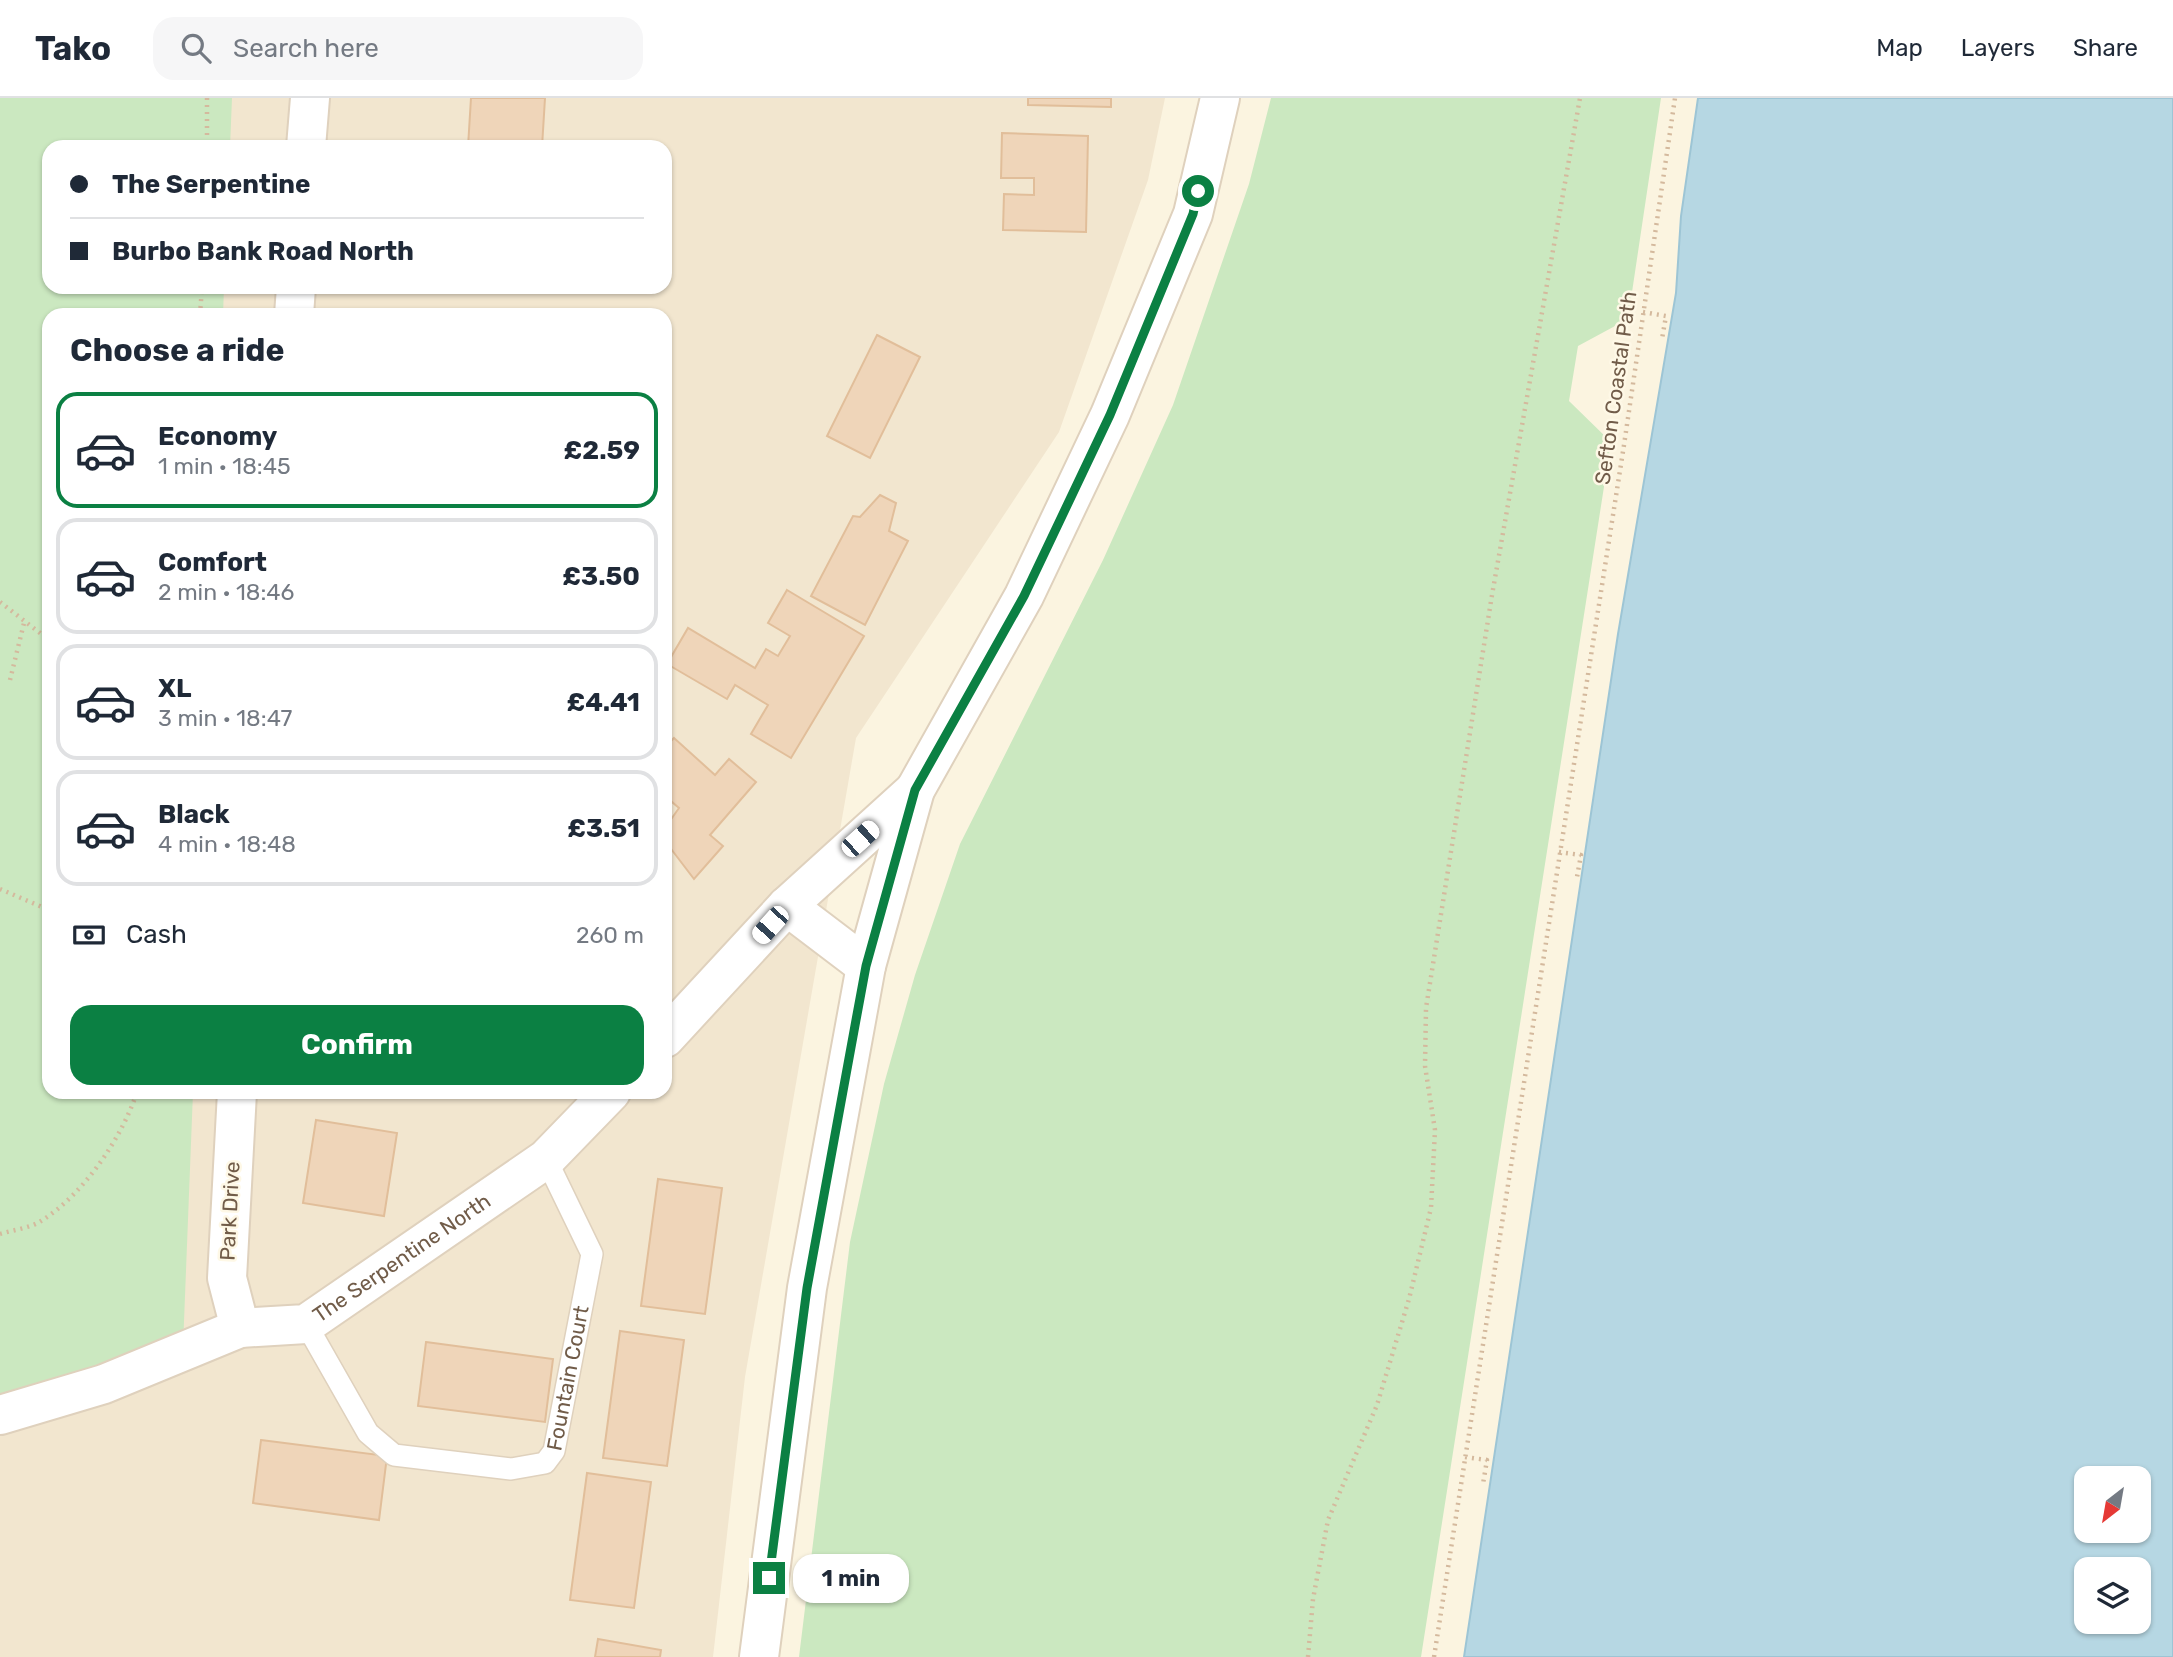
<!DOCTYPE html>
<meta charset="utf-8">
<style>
body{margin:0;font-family:Rubik,sans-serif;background:#f6f6f7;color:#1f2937;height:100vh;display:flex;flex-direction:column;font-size:26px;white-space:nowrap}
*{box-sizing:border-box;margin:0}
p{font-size:23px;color:#747a83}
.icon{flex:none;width:38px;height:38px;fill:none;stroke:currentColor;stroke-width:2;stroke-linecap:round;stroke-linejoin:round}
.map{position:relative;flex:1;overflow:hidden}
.sheet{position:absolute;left:42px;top:210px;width:630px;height:791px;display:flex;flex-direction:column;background:#fff;border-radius:21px;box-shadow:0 2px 5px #0004}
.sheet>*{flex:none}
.banner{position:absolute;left:42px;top:42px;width:630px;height:154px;border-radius:21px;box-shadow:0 2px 5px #0004;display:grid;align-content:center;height:154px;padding:0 28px;background:#fff}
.needle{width:46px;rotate:211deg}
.fabs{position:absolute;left:2074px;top:1368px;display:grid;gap:14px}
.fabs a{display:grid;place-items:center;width:77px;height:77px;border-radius:14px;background:#fff;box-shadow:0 2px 5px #0004;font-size:35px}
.end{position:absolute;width:32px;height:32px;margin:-16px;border:9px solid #0b8043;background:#fff;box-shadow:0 0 0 4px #fff}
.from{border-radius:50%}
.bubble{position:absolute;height:49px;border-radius:21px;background:#fff;box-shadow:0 2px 5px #0004;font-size:23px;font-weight:700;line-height:49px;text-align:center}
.car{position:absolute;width:21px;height:42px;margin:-21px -10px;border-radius:9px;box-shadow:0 0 5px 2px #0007;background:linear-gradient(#fff 24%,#345 0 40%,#fff 0 76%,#345 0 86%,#fff 0)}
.banner b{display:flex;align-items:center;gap:24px;height:66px;font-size:26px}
.banner b+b{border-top:2px solid #e0e1e3}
.banner i{width:18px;height:18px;background:#1f2937}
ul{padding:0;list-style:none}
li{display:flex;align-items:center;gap:21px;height:116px;margin:0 14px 10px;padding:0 14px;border:4px solid #e0e1e3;border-radius:21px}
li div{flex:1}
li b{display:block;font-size:26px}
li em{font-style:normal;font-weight:700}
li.active{border-color:#0b8043}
li>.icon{width:63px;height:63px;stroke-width:1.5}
h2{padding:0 28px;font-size:32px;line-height:84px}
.pay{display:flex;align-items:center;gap:18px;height:77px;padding:0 28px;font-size:26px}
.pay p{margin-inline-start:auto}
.action{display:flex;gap:14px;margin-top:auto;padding:14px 28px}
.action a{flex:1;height:80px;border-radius:21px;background:#0b8043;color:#fff;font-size:28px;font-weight:700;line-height:80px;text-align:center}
header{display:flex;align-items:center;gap:42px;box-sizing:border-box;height:98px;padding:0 35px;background:#fff;border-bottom:2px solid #e0e1e3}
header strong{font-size:33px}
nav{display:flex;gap:38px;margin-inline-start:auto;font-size:24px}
.search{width:490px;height:63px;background:#f6f6f7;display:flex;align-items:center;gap:18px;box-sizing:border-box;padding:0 24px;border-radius:21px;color:#747a83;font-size:26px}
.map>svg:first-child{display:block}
</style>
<header>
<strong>Tako</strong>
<div class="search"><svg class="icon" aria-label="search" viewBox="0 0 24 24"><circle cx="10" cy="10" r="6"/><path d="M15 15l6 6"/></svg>Search here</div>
<nav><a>Map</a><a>Layers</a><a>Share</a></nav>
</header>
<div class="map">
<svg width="2173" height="1559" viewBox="0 0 2173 1559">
<rect width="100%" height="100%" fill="#fbf4e0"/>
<!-- residential -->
<path fill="#f2e6cf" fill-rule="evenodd" d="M0 0H1165L1148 82 1059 334 856 640 745 1279 713 1559H0ZM49 49H665V189H49ZM49 217H665V994H49Z"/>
<!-- green -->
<path fill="#cbe8c0" d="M0 0H232L230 49H49V189H224L223 217H49V994H193L183 1249 0 1317Z
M1271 0H1661L1628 221 1578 248 1569 303 1611 344 1421 1559H799L850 1144 884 986 915 877 960 746 1103 462 1173 307 1249 86Z"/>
<!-- water -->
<path fill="#b6d7e3" stroke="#9dc5d5" stroke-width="2" fill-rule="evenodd" d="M1698 0H2173V1559H1464L1618 536 1676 195 1681 118ZM2086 1381H2138V1433H2086ZM2086 1472H2138V1524H2086Z"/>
<!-- building -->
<path fill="#efd5b9" stroke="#e1be9a" stroke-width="2" d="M471 0H545L542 49H468Z
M1028 0H1111V9L1028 7Z
M1002 35 1088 38 1086 134 1003 132 1004 96 1034 97V80H1001Z
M877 237 920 259 870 360 827 338Z
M880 397 896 405 889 433 908 443 865 527 811 498 853 418 860 419Z
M787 492 864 538 791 660 751 636 768 607 735 587 727 601 667 566 688 530 755 570 766 551 778 558 790 538 768 525Z
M674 640 715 677 729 661 756 684 710 737 723 748 694 781 665 743V730L679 710 665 698V649Z
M316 1022 397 1035 384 1118 303 1105Z
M658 1081 722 1090 705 1216 641 1208Z
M620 1233 684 1242 667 1368 603 1360Z
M426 1244 553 1261 545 1324 418 1308Z
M261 1342 387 1358 379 1422 253 1405Z
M587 1375 651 1384 634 1510 570 1502Z
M598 1541 661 1552 660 1559H595Z"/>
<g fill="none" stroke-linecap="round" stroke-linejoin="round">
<!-- service casing -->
<g stroke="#dfd1bd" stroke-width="24">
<g id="service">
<path id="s1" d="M306 1226 368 1335 394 1357 511 1371 545 1365 554 1353 592 1156 546 1061"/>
</g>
</g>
<!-- minor casing -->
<g stroke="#dfd1bd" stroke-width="42">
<g id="minor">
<path d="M306 49 310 0"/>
<path d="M294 217 296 189"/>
<path d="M787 808 866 868"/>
<path d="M665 940 787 808 915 692"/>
<path d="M237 994 227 1180 240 1230"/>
<path id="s2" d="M0 1317 104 1286 240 1230 306 1226 546 1061 611 994"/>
<path d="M759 1559 807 1190 866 868 915 692 1024 498 1110 317 1193 116 1220 0"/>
</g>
</g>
<!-- path -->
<path stroke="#d4b99d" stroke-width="4.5" stroke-dasharray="2 5" stroke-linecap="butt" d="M207 0V49
M1643 214 1666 218 1662 241
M200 217 202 189
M0 504 49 542
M10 582 24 525
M1559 754 1581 757 1577 779
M0 791 49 812
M0 1136C13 1132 30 1130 41 1123 83 1097 122 1040 137 994
M1465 1359 1487 1362 1483 1386
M1308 1559 1313 1501 1328 1422 1377 1307 1409 1201 1431 1110 1435 1032 1425 968 1426 910 1492 497 1580 0
M1434 1559 1624 347 1675 0"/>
<!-- service -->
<use href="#service" stroke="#fff" stroke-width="21"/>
<!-- minor -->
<use href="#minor" stroke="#fff" stroke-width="38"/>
</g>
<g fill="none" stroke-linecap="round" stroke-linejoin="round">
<!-- route -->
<path stroke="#0b8043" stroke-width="9" d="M769 1480 807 1190 856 922 866 868 915 692 1024 498 1110 317 1193 116 1198 93"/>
</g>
<g text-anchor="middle" stroke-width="5" stroke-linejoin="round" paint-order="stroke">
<!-- street labels -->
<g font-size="21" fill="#715c49" stroke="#fef8e6">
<text transform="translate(1616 290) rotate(-82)" y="7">Sefton Coastal Path</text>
<text transform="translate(230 1113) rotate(-87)" y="7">Park Drive</text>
<text dy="7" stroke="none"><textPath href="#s2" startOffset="438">The Serpentine North</textPath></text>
<text dy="7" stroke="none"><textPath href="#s1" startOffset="401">Fountain Court</textPath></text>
</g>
</g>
</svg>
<div class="fabs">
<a><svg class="needle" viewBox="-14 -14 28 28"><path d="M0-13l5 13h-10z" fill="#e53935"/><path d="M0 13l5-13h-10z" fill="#747a83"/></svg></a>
<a><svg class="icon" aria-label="layers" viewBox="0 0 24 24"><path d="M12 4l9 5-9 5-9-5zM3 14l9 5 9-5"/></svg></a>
</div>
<i class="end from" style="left:1198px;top:93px"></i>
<i class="end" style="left:769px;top:1480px"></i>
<div class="bubble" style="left:793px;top:1456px;width:116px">1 min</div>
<i class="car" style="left:860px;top:741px;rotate:48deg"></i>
<i class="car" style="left:770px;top:827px;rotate:222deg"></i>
<div class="banner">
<b><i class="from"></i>The Serpentine</b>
<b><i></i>Burbo Bank Road North</b>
</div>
<section class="sheet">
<h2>Choose a ride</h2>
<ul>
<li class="active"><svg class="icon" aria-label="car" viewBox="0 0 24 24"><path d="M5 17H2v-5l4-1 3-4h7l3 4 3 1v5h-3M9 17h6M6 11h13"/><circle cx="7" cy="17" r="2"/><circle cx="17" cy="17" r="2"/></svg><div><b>Economy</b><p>1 min · 18:45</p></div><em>£2.59</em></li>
<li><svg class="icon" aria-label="car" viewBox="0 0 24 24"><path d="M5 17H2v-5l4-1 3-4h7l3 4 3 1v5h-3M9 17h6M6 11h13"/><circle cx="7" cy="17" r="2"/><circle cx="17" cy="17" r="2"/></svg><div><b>Comfort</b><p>2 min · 18:46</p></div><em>£3.50</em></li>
<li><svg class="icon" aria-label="car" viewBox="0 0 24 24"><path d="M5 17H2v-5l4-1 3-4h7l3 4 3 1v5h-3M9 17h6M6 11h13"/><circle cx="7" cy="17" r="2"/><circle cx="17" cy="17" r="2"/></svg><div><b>XL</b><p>3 min · 18:47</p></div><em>£4.41</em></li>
<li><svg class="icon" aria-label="car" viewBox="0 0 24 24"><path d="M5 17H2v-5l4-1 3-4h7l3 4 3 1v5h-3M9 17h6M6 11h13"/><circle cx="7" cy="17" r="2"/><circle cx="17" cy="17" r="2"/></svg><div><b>Black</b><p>4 min · 18:48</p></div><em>£3.51</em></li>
</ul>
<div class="pay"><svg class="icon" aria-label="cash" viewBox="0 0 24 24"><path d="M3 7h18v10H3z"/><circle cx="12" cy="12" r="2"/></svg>Cash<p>260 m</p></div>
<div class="action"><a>Confirm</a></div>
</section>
</div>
